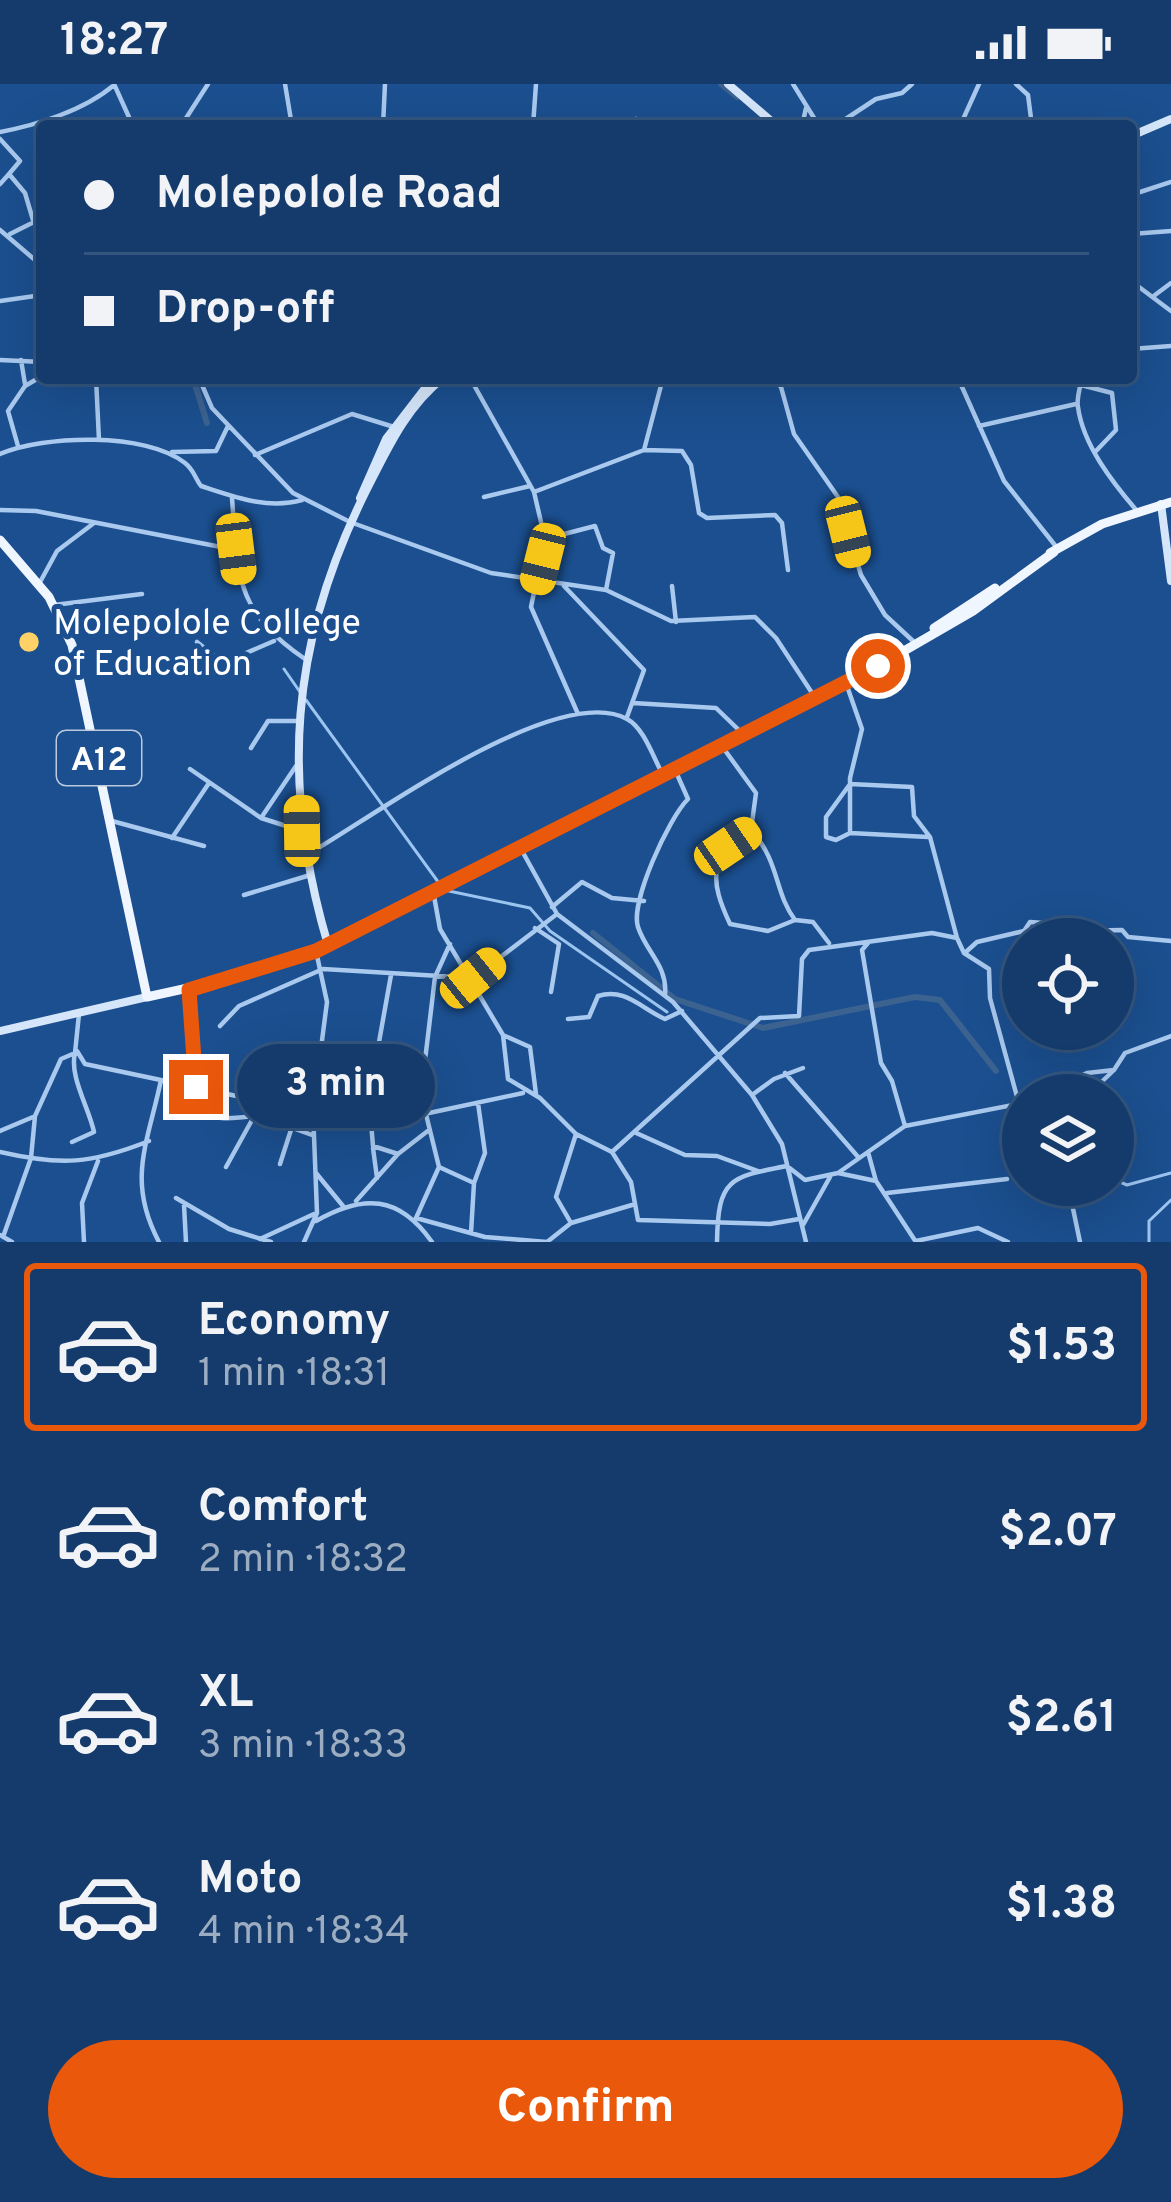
<!DOCTYPE html>
<meta charset="utf-8">
<style>
body{margin:0;font-family:Overpass,sans-serif;background:#214673;color:#f1f3f6;height:100vh;display:flex;flex-direction:column;font-size:45px;white-space:nowrap}
*{box-sizing:border-box;margin:0}
p{font-size:39px;color:#9dadc1}
.icon{flex:none;width:66px;height:66px;fill:none;stroke:currentColor;stroke-width:2;stroke-linecap:round;stroke-linejoin:round}
.map{position:relative;height:1158px;overflow:hidden}
.details{display:flex;flex-direction:column;background:#143b6b;flex:1}
.details>*{flex:none}
.banner{position:absolute;left:36px;top:36px;width:1101px;height:264px;border-radius:12px;box-shadow:0 12px 48px #0002,0 0 0 3px #33557e;display:grid;align-content:center;height:264px;padding:0 48px;background:#143b6b}
.buttons{position:absolute;left:1002px;top:834px;display:grid;gap:24px}
.buttons a{display:grid;place-items:center;width:132px;height:132px;border-radius:50%;background:#143b6b;box-shadow:0 12px 48px #0002,0 0 0 3px #33557e;font-size:60px}
.end{position:absolute;width:54px;height:54px;margin:-27px;border:15px solid #ea580c;background:#fff;box-shadow:0 0 0 6px #fff}
.from{border-radius:50%}
.bubble{position:absolute;height:84px;border-radius:42px;background:#143b6b;box-shadow:0 12px 48px #0002,0 0 0 3px #33557e;font-size:39px;font-weight:700;line-height:84px;text-align:center}
.car{position:absolute;width:36px;height:72px;margin:-36px -18px;border-radius:15px;box-shadow:0 0 9px 3px #0007;background:linear-gradient(#f5c518 24%,#345 0 40%,#f5c518 0 76%,#345 0 86%,#f5c518 0)}
.banner b{display:flex;align-items:center;gap:42px;height:114px;font-size:45px}
.banner b+b{border-top:3px solid #33557e}
.banner i{width:30px;height:30px;background:#f1f3f6}
ul{padding:21px 0 0;list-style:none}
li{display:flex;align-items:center;gap:36px;height:168px;margin:0 24px 18px;padding:0 24px;border:6px solid transparent;border-radius:12px}
li div{flex:1}
li b{display:block;font-size:45px}
li em{font-style:normal;font-weight:700}
li.active{border-color:#ea580c}
li>.icon{width:108px;height:108px;stroke-width:1.5}
.primary-button{display:flex;gap:24px;margin-top:auto;padding:24px 48px}
.primary-button a{flex:1;height:138px;border-radius:72px;background:#ea580c;color:#fff;font-size:48px;font-weight:700;line-height:138px;text-align:center}
.status{display:flex;justify-content:space-between;align-items:center;height:84px;padding:0 60px;background:#143b6b;direction:ltr}
.status svg{height:33px;fill:currentColor}
.map>svg:first-child{display:block}
</style>
<div class="status"><b>18:27</b><svg viewBox="0 0 49 12"><path d="M0 12V9h3v3zM5 12V6h3v6zM10 12V3h3v9zM15 12V0h3v12zM26 1h20v11H26zM47 4h2v5h-2z"/></svg></div>
<div class="map">
<svg width="1171" height="1158" viewBox="0 0 1171 1158">
<rect width="100%" height="100%" fill="#1b4f8f"/>
<g fill="none" stroke-linecap="round" stroke-linejoin="round">
<!-- stream -->
<path stroke="#9cc4f0" stroke-width="3" d="M284 585 300 608
M306 616 444 806 530 824 550 847 667 928
M1113 1077 1130 1073 1123 1047
M1113 1095 1127 1101 1171 1089
M1149 1158V1137L1171 1116"/>
<!-- canal -->
<path stroke="#3c6290" stroke-width="6" d="M721 0 737 13
M193 294 207 339
M593 849 675 915 763 944 915 913 940 916 996 987"/>
<!-- street -->
<path stroke="#a9c9ee" stroke-width="4.5" d="M114 0 133 42
M285 0 292 42
M793 0 819 42
M1016 0 1028 11 1032 42
M636 35 641 42
M181 42 208 0
M383 42 385 0
M533 42 536 0
M802 42 806 24
M835 42 876 15 902 9 912 0
M960 42 979 0
M0 48C37 41 85 26 114 1
M0 55 20 77 9 90 25 109 33 136
M0 100 9 90
M1131 111 1171 98
M0 146 42 182
M10 150 42 134
M1131 150 1171 147
M1131 197 1171 227
M1155 211 1171 199
M0 217 42 211
M1131 265 1171 262
M0 276 42 278
M21 276 25 300
M96 294 99 356
M199 294 212 324 293 409 350 438 491 489 606 506 671 537 755 533 776 554 814 612
M470 294 534 408 545 455 531 523 578 630
M773 294 781 303 794 350 838 413 861 491 885 531 913 557
M958 294 1004 397 1058 465
M1081 294C1081 303 1076 315 1078 323 1083 361 1113 399 1137 427
M1081 301 1112 309 1116 346 1096 367
M979 342 1076 320
M18 362 8 327 25 302 42 292
M644 366 663 294
M172 368 216 367 228 342
M0 370C44 351 146 348 185 379 194 386 195 394 201 402 232 412 267 426 302 416
M255 371 352 330 394 343
M534 408 644 366 682 367 691 381 699 429 707 434 775 431 782 439 788 486
M484 413 530 402
M232 414C238 493 235 527 305 575
M0 426 36 427 221 463
M545 455 595 442 603 464 613 469 606 506
M39 500 57 467 94 439
M564 502 644 586 627 633
M672 502 676 538
M54 521 142 510
M197 558 223 579 274 557
M847 602 862 645 850 694V749L836 756 826 753V733L850 700 912 703 914 732 930 753 957 854 964 869 989 885 990 914 1019 1020
M633 619 716 624 742 649
M251 664 268 637H298
M724 665 756 709 751 746C780 778 774 808 795 836L813 838 829 859
M190 685 261 734 302 747
M261 734 296 682
M112 737 204 762
M749 747C708 775 710 797 730 840L768 847 795 836
M850 749 928 753
M172 754 209 699
M521 765 557 830 673 918 752 1011 782 1060 806 1158
M310 769C373 733 557 597 627 635 644 644 653 673 662 689
M244 811 307 792
M434 812 440 845 503 951 508 995 540 1014 576 1050 612 1068 631 1098 638 1136 770 1140 799 1135
M552 823 582 798 612 814 644 817
M535 844 559 860 551 908
M868 859 862 866 881 979 892 997 905 1042
M450 860 435 893 421 1010 439 1083 416 1134 485 1153 547 1158
M967 867 977 858 1024 847 1030 838 1058 840 1068 847 1122 846 1128 853 1171 857
M391 891 369 1014 373 1062 398 1070
M189 907 196 1003
M665 911C668 882 646 868 638 843 630 819 668 735 688 715L676 688
M568 935 589 933 598 912C625 903 642 925 665 935L682 927
M220 942 239 922 323 885 473 894 557 830
M503 951 530 963 536 1010
M77 967 85 980 293 1024
M785 989 859 1074
M216 1010 221 1034C253 1036 281 1023 313 1026
M752 1011 774 995 803 984
M1040 1011 1087 989 1114 986 1125 969 1171 952
M1088 1011 1114 986
M313 1014 421 1010
M429 1029 523 1009
M262 1033 312 1051
M0 1047 33 1033
M634 1048 685 1071 717 1072 758 1087
M72 1058 94 1048C89 1024 69 992 75 969
M373 1064 377 1094
M0 1068C61 1082 91 1080 149 1057
M612 1068 760 934 799 932 802 875 809 866 932 849 957 854
M868 1068 876 1097
M280 1080 298 1024
M226 1083 252 1036
M439 1083 474 1099 471 1149
M316 1089 343 1122
M838 1089 876 1097 916 1158
M474 1099 485 1069 478 1019
M1074 1101 1071 1115 1080 1158
M887 1109 1007 1095
M176 1114 229 1145 271 1158
M356 1117 398 1070 429 1046
M184 1121 186 1158
M316 1137C363 1110 399 1111 432 1158
M571 1139 556 1113 576 1050
M803 1141 830 1093
M0 1151 12 1158
M3 1153 31 1074 35 1032 61 975 75 969 79 930
M260 1155 314 1130
M916 1157 978 1144 1008 1158
M84 1158 82 1119 98 1077
M159 1158C126 1096 148 1059 161 996
M304 1158 317 1129 313 1026 327 918 316 867
M547 1158 571 1139 632 1121
M717 1158C718 1095 729 1093 787 1082L805 1096 838 1089 905 1042 1023 1019"/>
<!-- secondary -->
<path stroke="#d6e6fa" stroke-width="8" d="M728 0 777 42
M1131 52 1171 35
M360 414 386 355 433 294
M1161 420 1171 497
M328 861C280 698 290 559 366 407 387 366 406 323 443 294
M0 947 147 913"/>
<!-- primary -->
<path stroke="#f0f6ff" stroke-width="9" d="M0 456 49 513 72 561 147 913 247 891 316 867 878 582 973 527 1054 468
M1050 469 1102 440 1171 418
M934 544 995 504"/>
</g>
<g fill="none" stroke-linecap="round" stroke-linejoin="round">
<!-- route -->
<path stroke="#ea580c" stroke-width="15" d="M196 1003 189 906 316 867 878 582"/>
</g>
<!-- markers -->
<circle fill="#ffd166" stroke="#1b4f8f" stroke-width="4.5" cx="29" cy="558" r="12"/>
<g text-anchor="middle" stroke-width="10" stroke-linejoin="round" paint-order="stroke">
<!-- shield labels -->
<rect fill="#1b4f8f" stroke="#bbcadd" stroke-width="3" x="57" y="647" width="84" height="54" rx="9"/>
<g font-size="33" font-weight="bold" fill="#fff">
<text x="99" y="686">A12</text>
</g>
<!-- poi labels -->
<g font-size="36" fill="#fff" stroke="#1b4f8f" text-anchor="start">
<text x="53" y="550">Molepolole College<tspan x="53" dy="41">of Education</tspan></text>
</g>
</g>
</svg>
<div class="buttons">
<a><svg class="icon" aria-label="locate" viewBox="0 0 24 24"><circle cx="12" cy="12" r="6"/><path d="M12 2v4M12 18v4M2 12h4M18 12h4"/></svg></a>
<a><svg class="icon" aria-label="layers" viewBox="0 0 24 24"><path d="M12 4l9 5-9 5-9-5zM3 14l9 5 9-5"/></svg></a>
</div>
<i class="end from" style="left:878px;top:582px"></i>
<i class="end" style="left:196px;top:1003px"></i>
<div class="bubble" style="left:237px;top:960px;width:198px">3 min</div>
<i class="car" style="left:848px;top:448px;rotate:166deg"></i>
<i class="car" style="left:236px;top:465px;rotate:173deg"></i>
<i class="car" style="left:543px;top:475px;rotate:194deg"></i>
<i class="car" style="left:302px;top:747px;rotate:359deg"></i>
<i class="car" style="left:728px;top:762px;rotate:56deg"></i>
<i class="car" style="left:473px;top:894px;rotate:51deg"></i>
<div class="banner">
<b><i class="from"></i>Molepolole Road</b>
<b><i></i>Drop-off</b>
</div>
</div>
<section class="details">
<ul>
<li class="active"><svg class="icon" aria-label="car" viewBox="0 0 24 24"><path d="M5 17H2v-5l4-1 3-4h7l3 4 3 1v5h-3M9 17h6M6 11h13"/><circle cx="7" cy="17" r="2"/><circle cx="17" cy="17" r="2"/></svg><div><b>Economy</b><p>1 min · 18:31</p></div><em>$1.53</em></li>
<li><svg class="icon" aria-label="car" viewBox="0 0 24 24"><path d="M5 17H2v-5l4-1 3-4h7l3 4 3 1v5h-3M9 17h6M6 11h13"/><circle cx="7" cy="17" r="2"/><circle cx="17" cy="17" r="2"/></svg><div><b>Comfort</b><p>2 min · 18:32</p></div><em>$2.07</em></li>
<li><svg class="icon" aria-label="car" viewBox="0 0 24 24"><path d="M5 17H2v-5l4-1 3-4h7l3 4 3 1v5h-3M9 17h6M6 11h13"/><circle cx="7" cy="17" r="2"/><circle cx="17" cy="17" r="2"/></svg><div><b>XL</b><p>3 min · 18:33</p></div><em>$2.61</em></li>
<li><svg class="icon" aria-label="car" viewBox="0 0 24 24"><path d="M5 17H2v-5l4-1 3-4h7l3 4 3 1v5h-3M9 17h6M6 11h13"/><circle cx="7" cy="17" r="2"/><circle cx="17" cy="17" r="2"/></svg><div><b>Moto</b><p>4 min · 18:34</p></div><em>$1.38</em></li>
</ul>
<div class="primary-button"><a>Confirm</a></div>
</section>
